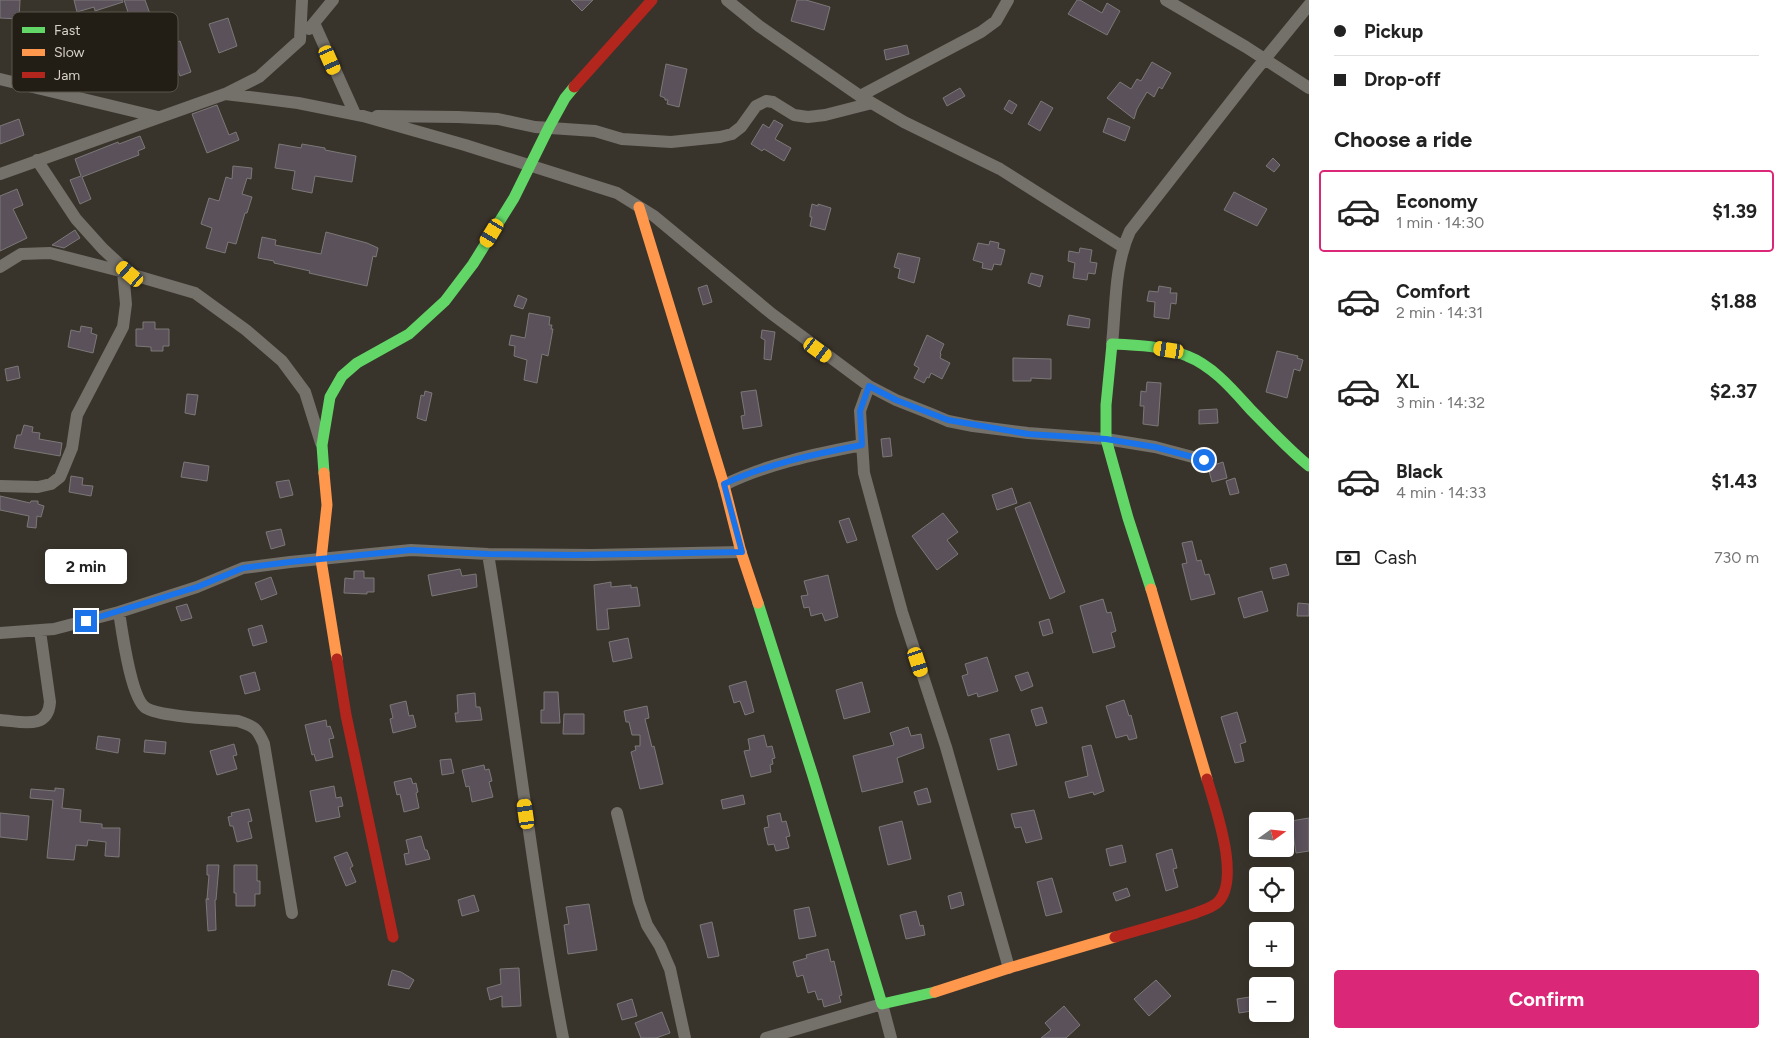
<!DOCTYPE html>
<meta charset="utf-8">
<style>
body{margin:0;font-family:Figtree,sans-serif;background:#f6f6f6;color:#222;height:100vh;display:flex;flex-direction:column;font-size:19px;white-space:nowrap}
*{box-sizing:border-box;margin:0}
p{font-size:16px;color:#767676}
.icon{flex:none;width:28px;height:28px;fill:none;stroke:currentColor;stroke-width:2;stroke-linecap:round;stroke-linejoin:round}
.map{position:relative;flex:1;overflow:hidden}
.side{display:flex;flex-direction:column;background:#fff;width:475px}
.side>*{flex:none}
.hud{display:grid;align-content:center;height:110px;padding:0 25px;background:#fff}
.needle{width:32px;rotate:75deg}
.buttons{position:absolute;left:1249px;top:812px;display:grid;gap:10px}
.buttons a{display:grid;place-items:center;width:45px;height:45px;border-radius:5px;background:#fff;box-shadow:0 2px 12px #0003;font-size:25px}
.end{position:absolute;width:22px;height:22px;margin:-11px;border:6px solid #1a73e8;background:#fff;box-shadow:0 0 0 2px #fff}
.from{border-radius:50%}
.bubble{position:absolute;height:35px;border-radius:5px;background:#fff;box-shadow:0 2px 12px #0003;font-size:16px;font-weight:700;line-height:35px;text-align:center}
.car{position:absolute;width:15px;height:30px;margin:-15px -8px;border-radius:6px;box-shadow:0 0 4px 1px #0007;background:linear-gradient(#f5c518 24%,#345 0 40%,#f5c518 0 76%,#345 0 86%,#f5c518 0)}
.hud b{display:flex;align-items:center;gap:18px;height:48px;font-size:19px}
.hud b+b{border-top:1px solid #e0e0e0}
.hud i{width:12px;height:12px;background:#222}
ul{padding:0;list-style:none}
li{display:flex;align-items:center;gap:15px;height:82px;margin:0 10px 8px;padding:0 15px;border:2px solid transparent;border-radius:5px}
li div{flex:1}
li b{display:block;font-size:19px}
li em{font-style:normal;font-weight:700}
li.active{border-color:#db2777}
li>.icon{width:45px;height:45px;stroke-width:1.5}
h2{padding:0 25px;font-size:22px;line-height:60px}
.pay{display:flex;align-items:center;gap:12px;height:55px;padding:0 25px;font-size:19px}
.pay p{margin-inline-start:auto}
.action{display:flex;gap:10px;margin-top:auto;padding:10px 25px}
.action a{flex:1;height:58px;border-radius:5px;background:#db2777;color:#fff;font-size:20px;font-weight:700;line-height:58px;text-align:center}
main{display:flex;flex:1;min-height:0}
.map>svg:first-child{display:block}
</style>
<main>
<div class="map">
<svg width="1309" height="1038" viewBox="0 0 1309 1038">
<rect width="100%" height="100%" fill="#39342b"/>
<!-- building -->
<path fill="#5a515b" stroke="#7c7877" d="M0 0H20L19 19 0 18Z
M74 0H122L123 2 95 11 94 7 77 12Z
M124 0H145L154 25 162 24 167 46 180 41 191 72 180 76 174 60 147 70Z
M571 0H593L582 11Z
M797 0H806L830 7 824 30 791 21Z
M1077 0H1080L1102 13 1107 3 1120 11 1107 35 1068 14Z
M228 18 237 46 219 53 209 24Z
M907 45 909 54 886 60 884 50Z
M1152 62 1171 73 1162 89 1159 87 1154 97 1147 92 1137 109 1134 119 1107 98 1120 82 1131 89 1137 79 1141 81Z
M666 64 687 69 679 107 667 104 668 100H665V98L660 96Z
M960 88 965 96 947 106 943 98Z
M1009 100 1017 105 1012 114 1004 109Z
M1041 101 1053 108 1040 131 1028 124Z
M217 105 229 135 236 132 239 140 207 153 192 114Z
M1108 118 1130 127 1125 141 1103 132Z
M19 119 24 135 0 144V126Z
M774 120 783 125 775 139 791 148 784 161 764 149 762 151 751 144 763 124 769 128Z
M140 136 145 148 138 151 139 155 82 177 91 199 80 204 70 180 81 176 75 159 118 142 119 144Z
M279 144 301 148 302 144 325 148V150L356 156 352 182 315 176 312 193 292 189 295 171 275 168Z
M1273 158 1280 165 1274 172 1266 166Z
M233 166 252 168 251 179 247 178 242 194 252 197 247 213H245L236 244 228 242 225 253 206 248 212 228 201 224 209 198 219 201 226 177 232 179Z
M17 189 23 205 13 209 27 238 0 251V196Z
M1234 192 1267 209 1257 226 1224 210Z
M812 204 818 206V204L831 208 825 230 810 226 812 217H810V214Z
M75 230 80 238 64 248 52 245Z
M326 232 367 243 378 248 376 257 373 256 367 286 309 273 310 271 274 263V261L258 258 262 237 276 240 275 245 321 254Z
M990 241 999 243 998 248 1005 250 1001 265 994 264 992 270 982 268 983 263 973 260 978 243 989 245Z
M1080 248 1092 250 1090 262 1097 263 1095 274 1088 273 1087 280 1073 278 1075 263 1068 261 1069 251 1079 253Z
M898 253 920 258 914 283 898 278 900 269 894 267Z
M1031 273 1043 276 1040 287 1028 283Z
M707 285 712 302 703 305 698 288Z
M1159 286 1171 288 1170 293H1177L1176 304 1171 303 1169 319 1154 317 1155 302 1147 301 1149 291 1158 292Z
M518 295 527 299 523 309 514 306Z
M529 313 550 317 549 325H552L551 329H553L548 356 542 354 537 383 524 380 527 360 514 356 515 346 509 345 511 335 525 338Z
M1069 315 1090 319 1089 328 1067 325Z
M143 322H155V329H169V346H163V351H151V347L136 346V329H143Z
M81 326 92 328 91 333 97 335 93 353 68 347 71 330 80 332Z
M762 330 775 332 771 360 764 359 765 340 761 338Z
M927 335 944 344 940 353 941 354 940 358 950 363 942 379 931 373 929 378 927 377 924 383 914 378 919 368 914 365Z
M1277 351 1298 356 1297 358 1303 360 1300 371 1294 369 1287 398 1266 392Z
M1013 358 1051 359V379L1031 378V381H1013Z
M18 366 20 378 7 381 5 369Z
M1147 382 1161 383 1158 426 1143 424 1144 406H1140L1141 391 1146 392Z
M756 390 762 426 743 429 741 416 745 415 741 392Z
M425 391 432 393 426 421 417 418 421 395 424 396Z
M187 394 198 395 195 415 185 413Z
M1217 409 1218 423 1199 424V410Z
M24 425 33 427 32 432 40 433 39 439 62 443 60 456 14 448 17 435H21Z
M890 438 892 456 883 457 881 439Z
M184 462 209 466 207 481 181 477Z
M1223 462 1227 478 1212 482 1208 467Z
M71 476 83 478 82 485 93 486 91 496 69 492Z
M1235 478 1239 493 1230 495 1226 481Z
M289 480 293 495 280 498 276 482Z
M1012 488 1017 503 997 510 992 495Z
M0 496 30 503 31 501H38V504L44 506 41 517 37 516 36 528 27 527 29 516 0 510Z
M1030 502 1065 592 1050 599 1015 508Z
M943 513 958 532 947 540 958 554 937 570 912 536Z
M849 518 857 540 847 543 839 521Z
M281 529 285 545 271 549 266 532Z
M1192 541 1197 561 1201 560 1205 575 1209 574 1215 594 1191 600 1182 564 1187 563 1182 543Z
M1286 564 1289 575 1273 579 1270 568Z
M460 569 462 576 476 574 477 587 432 596 428 575Z
M354 571H364V578H374V592H367V594L344 593 345 578 354 579Z
M828 575 838 617 825 621 822 613 811 616 809 607 804 608 801 596 808 595 804 581Z
M271 577 277 594 261 600 255 583Z
M611 582V587L631 585V588L637 587 640 606 607 609 609 629 597 630 594 585Z
M1262 591 1268 611 1244 618 1238 598Z
M1103 599 1107 613 1111 612 1116 631 1111 633 1115 647 1093 653 1080 606Z
M1298 603 1309 604V616H1297Z
M187 604 192 618 181 621 176 607Z
M1049 619 1053 633 1043 636 1039 622Z
M262 625 267 642 253 646 248 629Z
M628 638 632 658 613 662 609 642Z
M987 657 998 691 978 697 977 693 968 696 962 676 968 674 965 664Z
M255 672 260 690 245 694 240 676Z
M1028 672 1033 686 1021 691 1015 676Z
M746 681 754 712 745 715 740 701 734 703 729 686Z
M862 682 870 712 844 719 836 690Z
M544 692H558L560 723H541V710H544Z
M475 693 476 707H480L482 720 456 722 455 713H458L457 695Z
M1124 700 1129 716 1131 715 1137 738 1129 740 1127 735 1116 738 1106 706Z
M406 701 409 716 413 715 416 727 393 733 390 719 393 718 390 705Z
M647 706 649 718 645 719 652 747 654 746 663 784 640 789 631 752 636 750 635 746H640V735H632L629 722H626L624 711Z
M1042 707 1047 723 1036 726 1031 710Z
M1237 712 1246 742 1240 744 1244 761 1235 763 1221 717Z
M564 714H584V734H563Z
M326 720 327 727 330 726 334 738 329 739 333 757 316 761 314 754 312 755 305 725Z
M908 727 911 736 921 734 924 748 897 758 903 782 862 792 853 756 894 745 890 733Z
M1009 734 1017 765 998 770 990 739Z
M764 735 767 747 772 746 775 758 772 759 773 764 770 765 771 772 751 777 744 751 750 750 748 739Z
M98 736 120 739 118 753 96 749Z
M145 740 166 742 165 754 144 752Z
M234 744 237 755 233 756 237 769 217 775 210 751Z
M1091 745 1104 791 1094 795 1093 792 1069 798 1065 782 1088 776 1082 747Z
M451 759 454 773 442 775 440 760Z
M484 765 485 770 489 769 492 781 489 782 493 797 472 802 469 786 466 787 462 770Z
M411 778 413 784 416 783 418 792 416 793 419 808 404 812 400 794 397 795 394 782Z
M334 786 336 798 341 797 343 806 338 807 340 817 316 822 310 791Z
M55 788 64 789 62 808 81 810 80 822 102 824V828H120L119 857 105 856 106 842 88 840 87 846 76 845 74 860 47 858 53 800 30 798 31 789 55 791Z
M927 788 931 802 918 805 914 792Z
M743 795 745 804 723 809 721 800Z
M249 809 252 821 248 822 252 838 237 842 233 826H230L228 817 232 816 231 813Z
M1034 810 1042 839 1026 843 1021 827 1015 828 1011 814Z
M0 813 29 816 27 840 0 837Z
M780 813 782 822 786 821 790 836 786 837 789 848 776 851 774 844 768 845 764 828 769 827 767 816Z
M1309 818V851L1296 853 1291 821Z
M902 821 911 859 888 865 879 827Z
M421 836 425 850H427L430 859 406 865 404 854 409 853 406 840Z
M1122 845 1126 862 1110 866 1106 849Z
M1172 849 1177 868 1173 869 1178 887 1166 891 1156 854Z
M347 852 353 866 350 868 356 882 346 886 334 857Z
M207 865H219L216 900H215L216 930 208 931 206 899H209H207L209 875H207Z
M234 865H257V881H260V894H255V906H236V893H234Z
M1052 878 1062 912 1046 916 1037 882Z
M1127 888 1130 896 1116 901 1113 893Z
M961 892 964 905 951 909 948 896Z
M474 895 479 911 462 916 458 900Z
M589 904 597 950 568 954 564 925 569 924 566 907Z
M809 907 816 936 799 939 794 910Z
M916 911 920 926 923 925 925 935 906 939 900 915Z
M712 922 719 956 708 958 700 925Z
M828 949 831 962 834 961 842 995 839 996 841 1002 824 1007 822 999 818 1000 815 991 808 993 803 975 797 977 793 962 807 958 806 955Z
M519 968 521 1006 502 1007V996L490 1000 487 988 501 984 500 969Z
M392 970 401 972 414 980 409 989 388 985Z
M1156 980 1171 996 1149 1016 1134 999Z
M1256 996 1258 1010 1239 1013 1237 999Z
M632 999 637 1016 622 1020 617 1004Z
M1064 1006 1080 1025 1066 1038H1041L1051 1030 1045 1023Z
M662 1012 670 1033 656 1038H641L635 1023Z"/>
<g fill="none" stroke-linecap="round" stroke-linejoin="round">
<!-- street -->
<path stroke="#74706a" stroke-width="12" d="M727 0 759 26 860 96 904 122 1000 169 1123 247
M1166 0 1246 47 1309 88
M314 23 355 114
M309 29 333 0
M0 79 158 117
M225 94 298 103 363 116 465 145 617 193 654 216 772 314 869 386 896 400 929 413 948 421 973 426 1028 433 1106 439 1155 447 1204 460
M860 96 981 32 996 21 1008 0
M377 116 458 117 498 119 535 127 595 131 622 139 671 142 720 137 732 134 741 127 756 106 766 101 773 102 794 115 808 117 825 115 872 103
M37 160 76 219 103 249 130 274 195 293 246 330 282 361 305 392 321 443
M0 174 225 94 259 77 300 40 302 0
M0 267 21 254 50 253 128 273
M1112 344C1116 307 1114 266 1130 231L1251 76 1309 5
M869 386 860 411 864 473 902 612 946 747 1009 968
M724 485C767 464 815 454 862 445
M0 486 38 487 51 484 60 477 72 448 77 415 123 327 126 304 123 272
M488 554C515 715 532 878 563 1038
M119 612C122 631 131 699 146 708 160 717 218 719 238 721 254 726 257 728 264 744L292 913
M0 633 54 629 119 612 197 587 243 568 290 562 411 550 488 554 592 555 741 552
M0 720C20 721 48 731 50 702L40 631
M617 813 639 902 647 925 660 946 670 969 685 1038
M766 1038 882 1004 891 1038"/>
<!-- fast -->
<path stroke="#63d668" stroke-width="11" d="M324 473 322 445 330 397 342 376 357 363 409 334 445 301 473 264 514 198 549 127 565 98 574 87
M1151 589 1128 518 1106 439V405L1112 344C1137 345 1164 346 1187 356 1213 366 1233 390 1251 410 1270 429 1288 449 1309 466
M758 603 813 776 882 1004 935 992"/>
<!-- slow -->
<path stroke="#ff974d" stroke-width="11" d="M639 207 724 485 741 552 758 603
M324 473 327 505 321 560 337 659
M1151 589 1207 779
M935 992 1009 968 1115 937"/>
<!-- jam -->
<path stroke="#b3261e" stroke-width="11" d="M574 87 652 0
M337 659 346 715 393 937
M1115 937C1142 929 1169 922 1196 913 1203 910 1211 908 1217 903 1242 881 1215 807 1207 779"/>
</g>
<g fill="none" stroke-linecap="round" stroke-linejoin="round">
<!-- route -->
<path stroke="#1a73e8" stroke-width="6" d="M86 621 197 587 243 568 290 562 411 550 488 554 574 555 742 552 724 484C767 464 815 454 862 445L860 411 869 386 896 400 948 420 1028 434 1106 439 1155 447 1204 460"/>
</g>
<!-- legend -->
<rect x="12" y="12" width="166" height="80" rx="8" fill="#221e16" stroke="#58544b" stroke-width="1"/>
<rect x="22" y="27" width="23" height="6" fill="#63d668"/>
<rect x="22" y="49" width="23" height="7" fill="#ff974d"/>
<rect x="22" y="72" width="23" height="6" fill="#b3261e"/>
<g font-size="14" fill="#d7d1c7">
<text x="54" y="35">Fast</text>
<text x="54" y="57">Slow</text>
<text x="54" y="80">Jam</text>
</g>
</svg>
<div class="buttons">
<a><svg class="needle" viewBox="-14 -14 28 28"><path d="M0-13l5 13h-10z" fill="#e53935"/><path d="M0 13l5-13h-10z" fill="#767676"/></svg></a>
<a><svg class="icon" aria-label="locate" viewBox="0 0 24 24"><circle cx="12" cy="12" r="6"/><path d="M12 2v4M12 18v4M2 12h4M18 12h4"/></svg></a>
<a>+</a>
<a>−</a>
</div>
<i class="end from" style="left:1204px;top:460px"></i>
<i class="end" style="left:86px;top:621px"></i>
<div class="bubble" style="left:45px;top:549px;width:82px">2 min</div>
<i class="car" style="left:330px;top:60px;rotate:156deg"></i>
<i class="car" style="left:492px;top:233px;rotate:211deg"></i>
<i class="car" style="left:130px;top:274px;rotate:311deg"></i>
<i class="car" style="left:818px;top:350px;rotate:126deg"></i>
<i class="car" style="left:1169px;top:350px;rotate:279deg"></i>
<i class="car" style="left:918px;top:662px;rotate:162deg"></i>
<i class="car" style="left:526px;top:814px;rotate:352deg"></i>
</div>
<section class="side">
<div class="hud">
<b><i class="from"></i>Pickup</b>
<b><i></i>Drop-off</b>
</div>
<h2>Choose a ride</h2>
<ul>
<li class="active"><svg class="icon" aria-label="car" viewBox="0 0 24 24"><path d="M5 17H2v-5l4-1 3-4h7l3 4 3 1v5h-3M9 17h6M6 11h13"/><circle cx="7" cy="17" r="2"/><circle cx="17" cy="17" r="2"/></svg><div><b>Economy</b><p>1 min · 14:30</p></div><em>$1.39</em></li>
<li><svg class="icon" aria-label="car" viewBox="0 0 24 24"><path d="M5 17H2v-5l4-1 3-4h7l3 4 3 1v5h-3M9 17h6M6 11h13"/><circle cx="7" cy="17" r="2"/><circle cx="17" cy="17" r="2"/></svg><div><b>Comfort</b><p>2 min · 14:31</p></div><em>$1.88</em></li>
<li><svg class="icon" aria-label="car" viewBox="0 0 24 24"><path d="M5 17H2v-5l4-1 3-4h7l3 4 3 1v5h-3M9 17h6M6 11h13"/><circle cx="7" cy="17" r="2"/><circle cx="17" cy="17" r="2"/></svg><div><b>XL</b><p>3 min · 14:32</p></div><em>$2.37</em></li>
<li><svg class="icon" aria-label="car" viewBox="0 0 24 24"><path d="M5 17H2v-5l4-1 3-4h7l3 4 3 1v5h-3M9 17h6M6 11h13"/><circle cx="7" cy="17" r="2"/><circle cx="17" cy="17" r="2"/></svg><div><b>Black</b><p>4 min · 14:33</p></div><em>$1.43</em></li>
</ul>
<div class="pay"><svg class="icon" aria-label="cash" viewBox="0 0 24 24"><path d="M3 7h18v10H3z"/><circle cx="12" cy="12" r="2"/></svg>Cash<p>730 m</p></div>
<div class="action"><a>Confirm</a></div>
</section>
</main>
